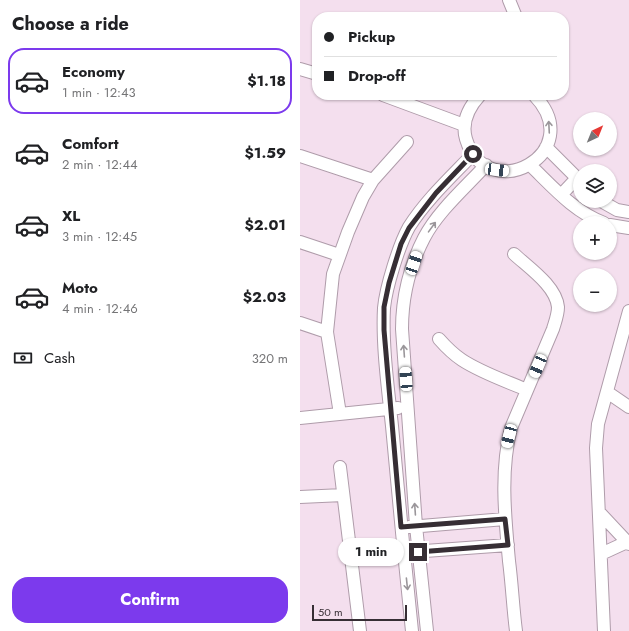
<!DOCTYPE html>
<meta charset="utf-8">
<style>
body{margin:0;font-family:Jost,sans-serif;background:#f6f6f6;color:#202124;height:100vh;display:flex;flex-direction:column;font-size:15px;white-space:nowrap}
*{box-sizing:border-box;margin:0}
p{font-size:13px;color:#757577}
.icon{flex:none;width:22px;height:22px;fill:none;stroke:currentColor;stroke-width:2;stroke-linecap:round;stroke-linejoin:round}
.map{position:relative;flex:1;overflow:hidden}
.details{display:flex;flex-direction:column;background:#fff;width:300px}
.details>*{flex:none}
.hud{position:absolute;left:12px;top:12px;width:257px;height:88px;border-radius:16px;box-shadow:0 1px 3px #0004;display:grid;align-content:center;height:88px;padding:0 12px;background:#fff}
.needle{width:26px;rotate:43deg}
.controls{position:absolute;left:273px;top:112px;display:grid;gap:8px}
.controls a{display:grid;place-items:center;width:44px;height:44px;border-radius:50%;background:#fff;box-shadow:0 1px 3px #0004;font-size:20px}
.scale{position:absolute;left:12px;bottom:10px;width:95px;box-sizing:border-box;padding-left:4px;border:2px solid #362e34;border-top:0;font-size:11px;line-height:14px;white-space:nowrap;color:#362e34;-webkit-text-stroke:3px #f4dfee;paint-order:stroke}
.end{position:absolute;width:18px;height:18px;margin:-9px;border:5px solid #362e34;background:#fff;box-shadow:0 0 0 2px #fff}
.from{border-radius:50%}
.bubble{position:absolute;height:28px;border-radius:14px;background:#fff;box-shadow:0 1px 3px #0004;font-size:13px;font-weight:700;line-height:28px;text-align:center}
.car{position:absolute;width:12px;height:24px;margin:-12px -6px;border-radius:5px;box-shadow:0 0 3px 1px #0007;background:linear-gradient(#fff 24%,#345 0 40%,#fff 0 76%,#345 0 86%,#fff 0)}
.hud b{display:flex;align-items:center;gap:14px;height:38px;font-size:15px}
.hud b+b{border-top:1px solid #e0e0e0}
.hud i{width:10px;height:10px;background:#202124}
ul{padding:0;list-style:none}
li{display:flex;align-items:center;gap:12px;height:66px;margin:0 8px 6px;padding:0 4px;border:2px solid transparent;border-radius:16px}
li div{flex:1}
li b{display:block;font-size:15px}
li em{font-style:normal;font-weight:700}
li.active{border-color:#7c3aed}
li>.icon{width:36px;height:36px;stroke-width:1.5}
h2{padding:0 12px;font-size:18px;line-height:48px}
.pay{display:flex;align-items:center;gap:10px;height:44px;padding:0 12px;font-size:15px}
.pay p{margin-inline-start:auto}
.primary-button{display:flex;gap:8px;margin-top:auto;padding:8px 12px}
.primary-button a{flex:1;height:46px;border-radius:16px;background:#7c3aed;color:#fff;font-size:16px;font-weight:700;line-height:46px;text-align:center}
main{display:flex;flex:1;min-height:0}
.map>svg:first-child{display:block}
</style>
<main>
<section class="details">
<h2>Choose a ride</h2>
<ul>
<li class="active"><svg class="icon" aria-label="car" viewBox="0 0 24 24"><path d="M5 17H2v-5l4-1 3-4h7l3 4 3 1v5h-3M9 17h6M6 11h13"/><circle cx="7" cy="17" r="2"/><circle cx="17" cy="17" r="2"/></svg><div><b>Economy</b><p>1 min · 12:43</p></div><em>$1.18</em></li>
<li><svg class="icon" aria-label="car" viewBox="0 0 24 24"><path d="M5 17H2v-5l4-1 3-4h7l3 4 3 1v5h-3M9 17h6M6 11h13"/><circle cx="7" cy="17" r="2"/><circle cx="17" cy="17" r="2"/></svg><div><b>Comfort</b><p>2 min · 12:44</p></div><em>$1.59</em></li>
<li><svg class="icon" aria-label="car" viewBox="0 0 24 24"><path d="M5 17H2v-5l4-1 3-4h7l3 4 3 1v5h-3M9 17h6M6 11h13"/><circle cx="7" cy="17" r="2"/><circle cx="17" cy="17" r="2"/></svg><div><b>XL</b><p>3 min · 12:45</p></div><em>$2.01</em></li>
<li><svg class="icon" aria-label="car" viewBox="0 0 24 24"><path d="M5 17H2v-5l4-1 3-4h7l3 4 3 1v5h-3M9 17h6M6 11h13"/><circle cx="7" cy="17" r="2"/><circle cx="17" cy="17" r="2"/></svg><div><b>Moto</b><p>4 min · 12:46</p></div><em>$2.03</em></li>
</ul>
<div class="pay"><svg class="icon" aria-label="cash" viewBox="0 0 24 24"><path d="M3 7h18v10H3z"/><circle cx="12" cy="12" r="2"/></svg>Cash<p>320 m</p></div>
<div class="primary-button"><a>Confirm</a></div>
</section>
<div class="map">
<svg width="329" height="631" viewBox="0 0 329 631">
<rect width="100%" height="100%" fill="#f4dfee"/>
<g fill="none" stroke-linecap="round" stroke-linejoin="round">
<!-- minor casing -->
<g stroke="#af9caa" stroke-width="14">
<path id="minor" d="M209 0 216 17
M0 69 17 74
M83 95 164 125
M180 95C169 107 161 122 166 139 187 208 290 153 234 95
M246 147 280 181
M0 156 73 180
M230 165C252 186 274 212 304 223
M261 195 277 178
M301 201 317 210 329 212
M310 225 329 228
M0 242 39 255
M214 254C229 268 256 286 258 307 258 315 255 322 253 329L211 428C200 471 205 517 209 561 212 584 213 608 216 631
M0 323 27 332
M139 339C146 347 153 354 162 360 182 373 206 381 227 390
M307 392 329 407
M40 414 27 332 33 274 48 232 63 197 73 180 107 142
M0 418 98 408
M40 467 60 631
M0 497 43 495
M299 512 329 544
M109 527 205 519
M111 552 208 545
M301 554 327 542
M112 631C105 563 98 494 92 426 88 388 82 345 84 308 86 287 99 245 109 227 126 200 151 177 173 154
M127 631 116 526 102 329C102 298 110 265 124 238 138 211 166 187 186 165
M304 631 296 448 298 424 329 311"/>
</g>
<!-- minor -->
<use href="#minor" stroke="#fff" stroke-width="12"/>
</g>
<!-- one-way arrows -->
<defs><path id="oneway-shaft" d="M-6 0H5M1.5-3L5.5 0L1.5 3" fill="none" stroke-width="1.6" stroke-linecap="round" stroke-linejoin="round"/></defs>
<g stroke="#9a969a">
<use href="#oneway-shaft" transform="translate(249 127) rotate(-93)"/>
<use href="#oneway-shaft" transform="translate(132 227) rotate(-54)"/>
<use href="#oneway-shaft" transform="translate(104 351) rotate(-94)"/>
<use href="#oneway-shaft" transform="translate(115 509) rotate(-94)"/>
<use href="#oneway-shaft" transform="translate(107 584) rotate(84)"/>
</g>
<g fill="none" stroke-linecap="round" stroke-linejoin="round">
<!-- route -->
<path stroke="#362e34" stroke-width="5" d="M118 552 208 545 205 519 101 527 84 330V307L89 283 101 244 109 228 136 193 173 154"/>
</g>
</svg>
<div class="controls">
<a><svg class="needle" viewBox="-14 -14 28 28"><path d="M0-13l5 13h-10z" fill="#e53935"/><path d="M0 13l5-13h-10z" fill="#757577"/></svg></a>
<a><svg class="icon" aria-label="layers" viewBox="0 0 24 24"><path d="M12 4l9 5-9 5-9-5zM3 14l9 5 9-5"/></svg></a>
<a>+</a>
<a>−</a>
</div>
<div class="scale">50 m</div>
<i class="end from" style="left:173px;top:154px"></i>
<i class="end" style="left:118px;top:552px"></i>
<div class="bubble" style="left:38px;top:538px;width:66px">1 min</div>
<i class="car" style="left:197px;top:170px;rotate:97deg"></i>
<i class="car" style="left:114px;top:263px;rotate:18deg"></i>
<i class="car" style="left:238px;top:366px;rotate:203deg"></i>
<i class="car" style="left:106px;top:379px;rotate:356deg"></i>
<i class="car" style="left:209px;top:436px;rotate:195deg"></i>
<div class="hud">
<b><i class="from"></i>Pickup</b>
<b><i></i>Drop-off</b>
</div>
</div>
</main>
